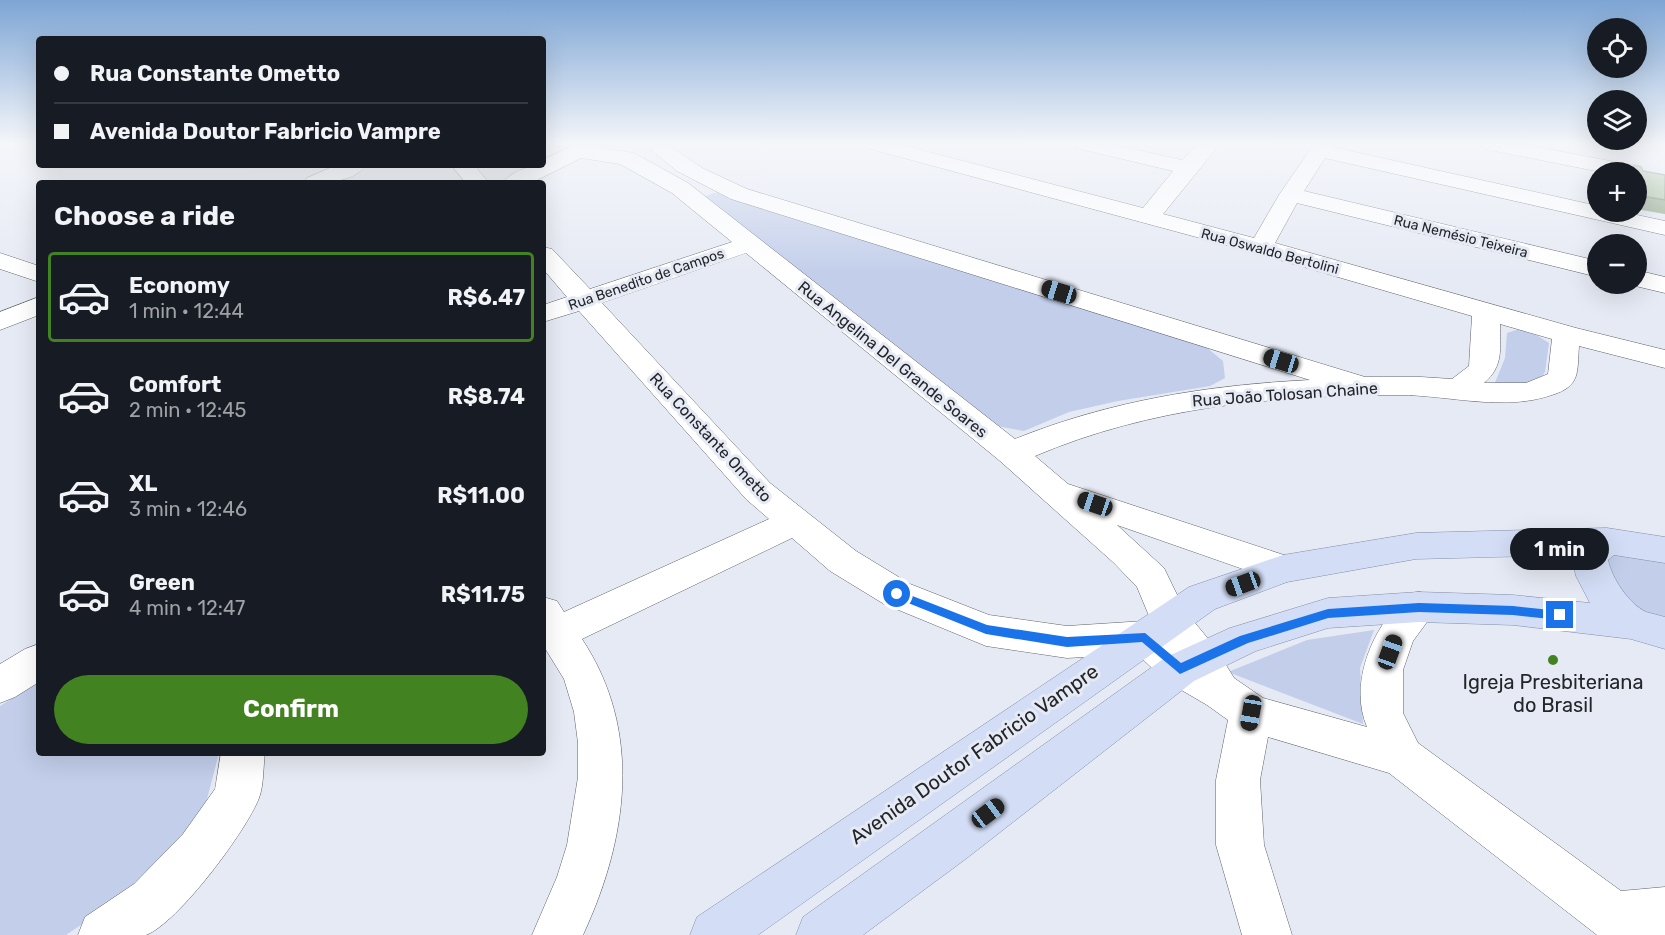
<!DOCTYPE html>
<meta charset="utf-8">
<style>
body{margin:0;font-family:Rubik,sans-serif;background:#20242c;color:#f1f3f6;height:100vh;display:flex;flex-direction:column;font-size:22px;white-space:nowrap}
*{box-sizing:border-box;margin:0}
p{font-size:20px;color:#9ea1a6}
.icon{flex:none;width:33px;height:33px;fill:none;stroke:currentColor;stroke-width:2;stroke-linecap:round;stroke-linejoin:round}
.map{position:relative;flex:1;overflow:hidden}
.side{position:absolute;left:36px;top:180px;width:510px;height:576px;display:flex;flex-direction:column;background:#171b24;border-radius:6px;box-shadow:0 6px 24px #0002}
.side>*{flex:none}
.guide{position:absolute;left:36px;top:36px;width:510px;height:132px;border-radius:6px;box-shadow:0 6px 24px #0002;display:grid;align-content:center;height:132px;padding:0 18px;background:#171b24}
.controls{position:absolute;left:1587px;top:18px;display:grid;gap:12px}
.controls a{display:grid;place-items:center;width:60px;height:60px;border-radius:50%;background:#171b24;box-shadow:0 6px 24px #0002;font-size:30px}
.end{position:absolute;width:27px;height:27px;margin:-14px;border:8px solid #1a73e8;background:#fff;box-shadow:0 0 0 3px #fff}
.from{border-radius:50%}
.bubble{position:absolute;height:42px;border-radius:21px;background:#171b24;box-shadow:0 6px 24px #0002;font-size:20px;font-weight:700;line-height:42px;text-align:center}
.car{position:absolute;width:18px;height:36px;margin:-18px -9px;border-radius:8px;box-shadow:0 0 4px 2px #0007;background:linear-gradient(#222 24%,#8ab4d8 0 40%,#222 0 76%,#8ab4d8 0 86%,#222 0)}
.guide b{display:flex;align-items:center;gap:21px;height:57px;font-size:22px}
.guide b+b{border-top:2px solid #363941}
.guide i{width:15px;height:15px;background:#f1f3f6}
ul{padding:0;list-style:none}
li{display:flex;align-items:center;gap:18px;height:90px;margin:0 12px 9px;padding:0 6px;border:3px solid transparent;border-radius:6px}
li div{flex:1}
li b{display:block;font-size:22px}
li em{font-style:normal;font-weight:700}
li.selected{border-color:#438221}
li>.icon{width:54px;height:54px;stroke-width:1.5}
h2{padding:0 18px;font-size:27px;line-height:72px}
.primary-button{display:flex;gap:12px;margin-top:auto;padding:12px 18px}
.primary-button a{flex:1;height:69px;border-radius:36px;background:#438221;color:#fff;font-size:24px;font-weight:700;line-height:69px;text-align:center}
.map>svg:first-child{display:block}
</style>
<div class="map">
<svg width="1665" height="935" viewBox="0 0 1665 935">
<rect width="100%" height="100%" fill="#e6eaf4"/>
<!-- green -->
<path fill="#c2ceea" d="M718 192 1206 347 1223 361 1225 378 1210 386 1118 401 1069 412 1024 431 997 426 846 307 702 197Z
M1519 329 1535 334 1549 343 1545 372 1538 382 1519 386 1494 385 1505 358 1507 333Z
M1614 554 1665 560V618L1633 608 1601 559Z
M1374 630 1360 668 1363 724 1228 672 1307 640Z
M39 681V753H219L206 803 173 847 130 892 66 935H0V706Z"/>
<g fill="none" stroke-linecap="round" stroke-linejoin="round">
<!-- minor casing -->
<g stroke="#5d6169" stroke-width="1">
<path id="minor" d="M576 144H602L600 148 634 153 688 183 1015 439C1109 401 1208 385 1310 380L731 199 677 171 644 144H667L702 168 747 189 1365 377H1421L1452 379 1469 366 1472 316 1252 252 867 148 864 144H898L1143 208 1173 171 1076 148 1073 144H1110L1182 160 1198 144H1220L1163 214 1254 238 1279 195 1314 144H1334L1332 147 1598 206V212H1623L1665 221V235L1325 158 1304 191 1598 261V277L1297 203 1275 243 1576 328 1665 350V368L1579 346C1577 372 1581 386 1552 395 1503 412 1449 395 1399 395 1275 395 1150 407 1035 456L1068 484 1296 559 1301 569 1296 579 1283 583 1117 525 1164 568 1185 611 1215 647 1234 678 1263 698 1367 727C1350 687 1369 637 1396 607 1402 600 1409 592 1419 592 1423 592 1429 595 1433 596L1438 607 1413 641 1403 670V713L1418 743 1621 891 1665 887V935H1597L1389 773 1268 737 1260 780 1264 845 1292 935H1242L1216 845V780L1228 720 1207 705 1166 681 1137 654 1067 658 986 646 884 604 830 571 792 538 582 639C643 731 628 838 583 935H532L557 877 567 845 578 777V743L574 712 564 679 543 645V597L557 601 564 612 769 519 746 499 579 311 543 322V305L567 297 543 269V247L552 249 590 289 732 242 672 193 620 164 581 158 531 183H503C510 172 530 165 543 165V160ZM746 253 1000 461 1114 563 1137 587 1152 623 1145 621 1067 626 989 615 910 584 856 551 770 483 602 303ZM1500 324 1552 339 1548 374 1526 383H1484C1504 366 1500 348 1500 324Z
M1480 144H1522L1631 165 1639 167 1642 172 1636 177V172H1601L1490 150 1483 148Z
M337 165H366C353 183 324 183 304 183L307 178Z
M451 165H474L489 183H466Z
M0 253 39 266V282L0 269Z
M1636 270 1665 277V293L1627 284H1636Z
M39 297V315L0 330V312Z
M39 644V682L15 697 0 703V664L25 649Z
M221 753H265C263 767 264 785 259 798 247 830 178 923 146 935 135 935 92 935 78 935L85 917 134 884 183 834 215 789Z"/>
</g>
<!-- major casing -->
<g stroke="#828ea9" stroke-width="1">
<path id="major" d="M1607 528 1665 537V563L1614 555 1608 560C1612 578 1628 603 1646 612 1652 614 1659 615 1665 617V649L1631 639 1513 625 1419 622 1328 628 1256 651 1194 681 967 858 863 935H796L803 917 1166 657 1230 628 1328 598 1419 592 1513 595 1590 603 1576 576 1571 555 1416 559 1287 582 1215 609 758 935H690L697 917 1189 587 1283 555 1416 533Z"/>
</g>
<!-- minor -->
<use href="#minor" fill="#fff" fill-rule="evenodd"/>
<!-- major -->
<use href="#major" fill="#d3ddf5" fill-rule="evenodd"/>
</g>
<!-- wall -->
<path fill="#8ca582" d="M1634 165 1643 171 1665 175V214L1636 209V172H1630Z"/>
<!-- building -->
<path fill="#a3c097" stroke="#72866a" stroke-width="1.5" d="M1634 165 1641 167 1643 171 1665 175V200L1637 195 1636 172H1635Z"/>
<!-- sky -->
<linearGradient id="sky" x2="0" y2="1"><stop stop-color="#7da5d4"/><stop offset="0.52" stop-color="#f4f6fa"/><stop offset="1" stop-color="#f4f6fa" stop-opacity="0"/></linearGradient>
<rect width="1665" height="275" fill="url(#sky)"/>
<!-- route -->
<path fill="#1a73e8" d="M897 590 987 625 1067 637 1145 633 1181 663 1240 636 1328 609 1419 603 1513 606 1560 611 1566 615 1560 620 1513 615 1419 612 1328 618 1248 643 1180 674 1142 642 1067 647 986 634 893 597V591Z"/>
<!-- markers -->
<circle fill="#438221" stroke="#e6eaf4" stroke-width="2" cx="1553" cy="660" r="6"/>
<g text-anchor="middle" stroke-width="6" stroke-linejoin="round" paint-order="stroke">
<!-- far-street labels -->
<g font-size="14" fill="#232528" stroke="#e6eaf4">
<text transform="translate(1461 236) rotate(14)" y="5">Rua Nemésio Teixeira</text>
<text transform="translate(1270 251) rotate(15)" y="5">Rua Oswaldo Bertolini</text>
<text transform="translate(646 279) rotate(-19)" y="5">Rua Benedito de Campos</text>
</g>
<!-- street labels -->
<g font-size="16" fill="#232528" stroke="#e6eaf4">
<text transform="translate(893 359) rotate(39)" y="6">Rua Angelina Del Grande Soares</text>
<text transform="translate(1285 394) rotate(-4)" y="6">Rua João Tolosan Chaine</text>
<text transform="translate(711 437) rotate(47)" y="6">Rua Constante Ometto</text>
</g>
<!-- near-poi labels -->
<g font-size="20" fill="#232528" stroke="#e6eaf4">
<text x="1553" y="689">Igreja Presbiteriana<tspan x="1553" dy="23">do Brasil</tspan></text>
</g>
<!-- near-street labels -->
<g font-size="20" fill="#232528" stroke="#e6eaf4">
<text transform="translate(974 754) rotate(-35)" y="7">Avenida Doutor Fabricio Vampre</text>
</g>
</g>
</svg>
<div class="controls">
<a><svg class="icon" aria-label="locate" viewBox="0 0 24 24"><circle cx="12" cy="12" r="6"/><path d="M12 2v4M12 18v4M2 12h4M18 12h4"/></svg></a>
<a><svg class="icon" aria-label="layers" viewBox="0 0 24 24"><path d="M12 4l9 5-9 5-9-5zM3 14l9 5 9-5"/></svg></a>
<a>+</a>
<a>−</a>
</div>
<i class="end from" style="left:897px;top:594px"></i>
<i class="end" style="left:1560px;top:615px"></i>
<div class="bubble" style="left:1510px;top:528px;width:99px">1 min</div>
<i class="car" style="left:1059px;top:292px;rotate:287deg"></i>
<i class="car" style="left:1281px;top:361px;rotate:287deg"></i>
<i class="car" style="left:1095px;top:504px;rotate:289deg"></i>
<i class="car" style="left:1243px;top:584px;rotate:250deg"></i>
<i class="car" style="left:1390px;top:652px;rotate:20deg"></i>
<i class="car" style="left:1251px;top:713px;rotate:190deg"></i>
<i class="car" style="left:988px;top:813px;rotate:53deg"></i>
<div class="guide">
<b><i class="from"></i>Rua Constante Ometto</b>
<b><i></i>Avenida Doutor Fabricio Vampre</b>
</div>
<section class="side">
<h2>Choose a ride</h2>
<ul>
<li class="selected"><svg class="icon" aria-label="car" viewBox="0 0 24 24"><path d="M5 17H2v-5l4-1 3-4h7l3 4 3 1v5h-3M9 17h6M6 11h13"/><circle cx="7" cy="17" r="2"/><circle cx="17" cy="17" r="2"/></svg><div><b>Economy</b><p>1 min · 12:44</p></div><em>R$6.47</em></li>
<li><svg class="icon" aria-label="car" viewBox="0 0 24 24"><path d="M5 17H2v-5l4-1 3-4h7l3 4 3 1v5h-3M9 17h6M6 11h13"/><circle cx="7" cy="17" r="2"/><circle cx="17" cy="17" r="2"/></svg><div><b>Comfort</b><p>2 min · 12:45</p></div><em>R$8.74</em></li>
<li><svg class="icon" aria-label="car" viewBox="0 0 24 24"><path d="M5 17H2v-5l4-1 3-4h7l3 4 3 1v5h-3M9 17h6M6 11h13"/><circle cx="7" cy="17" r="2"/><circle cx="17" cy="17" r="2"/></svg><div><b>XL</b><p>3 min · 12:46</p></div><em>R$11.00</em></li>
<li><svg class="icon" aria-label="car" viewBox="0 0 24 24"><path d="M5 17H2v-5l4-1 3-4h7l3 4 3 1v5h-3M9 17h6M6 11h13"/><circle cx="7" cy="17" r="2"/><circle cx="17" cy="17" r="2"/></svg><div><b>Green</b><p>4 min · 12:47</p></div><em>R$11.75</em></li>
</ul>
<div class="primary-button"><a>Confirm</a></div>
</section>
</div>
